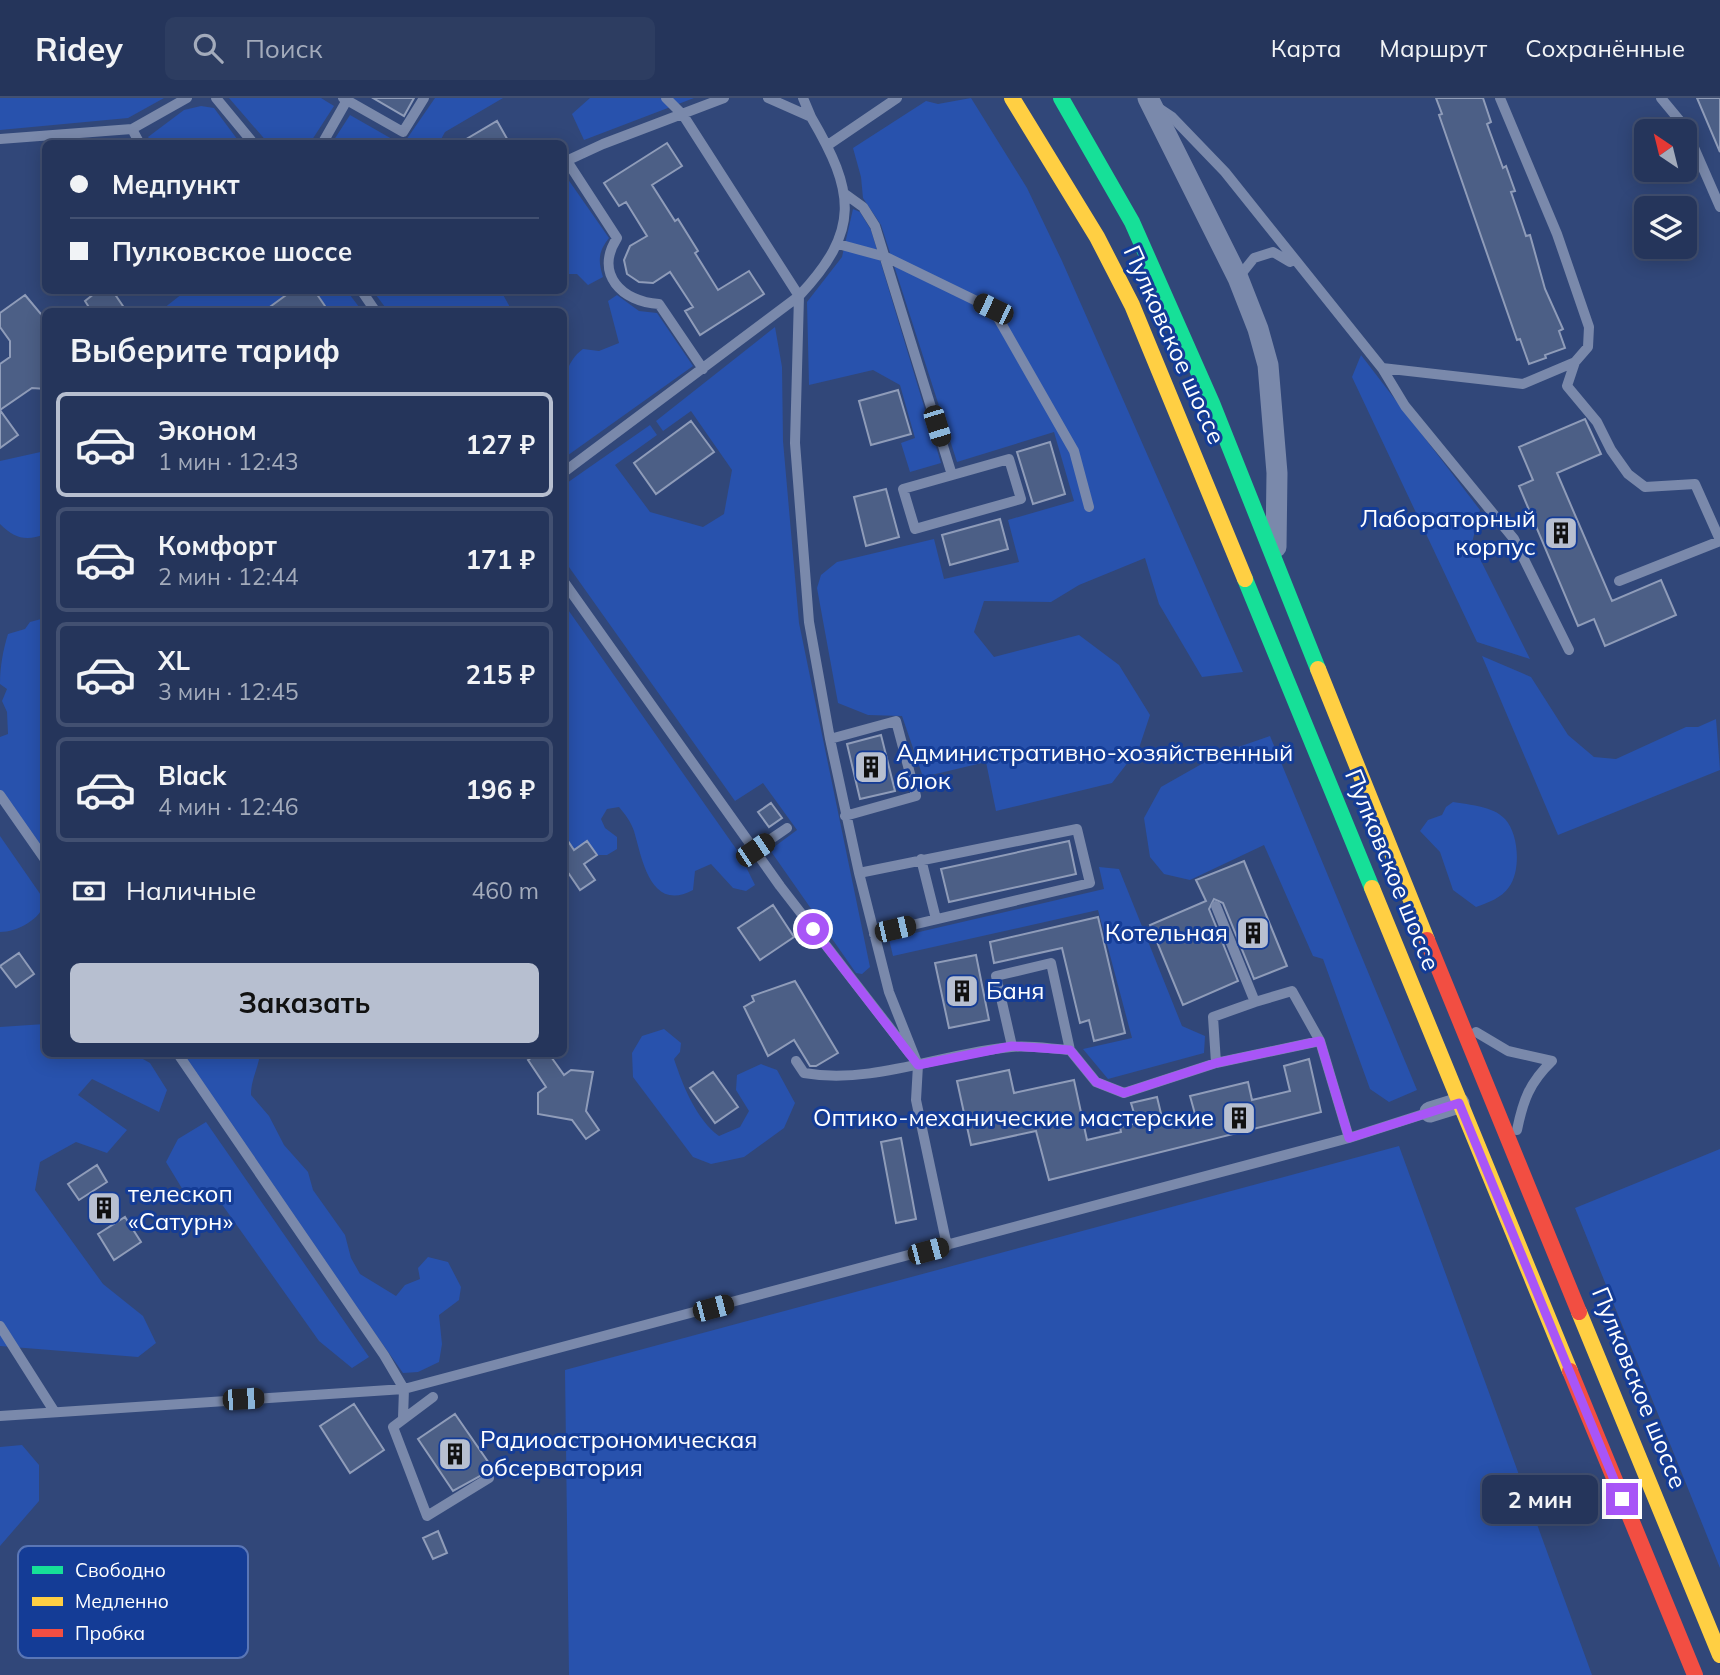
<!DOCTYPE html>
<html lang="ru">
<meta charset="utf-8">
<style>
body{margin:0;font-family:Mulish,sans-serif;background:#2d3d61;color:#f1f3f6;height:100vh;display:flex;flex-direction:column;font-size:26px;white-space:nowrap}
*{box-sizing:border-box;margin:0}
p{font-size:23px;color:#a3abbb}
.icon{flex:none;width:38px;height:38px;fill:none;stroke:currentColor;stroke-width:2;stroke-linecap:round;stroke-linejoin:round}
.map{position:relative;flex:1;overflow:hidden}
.sheet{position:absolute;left:42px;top:210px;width:525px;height:749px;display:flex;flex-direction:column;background:#25355b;border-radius:10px;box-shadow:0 4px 18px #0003,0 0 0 2px #425071}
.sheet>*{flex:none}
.hud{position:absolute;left:42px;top:42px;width:525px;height:154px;border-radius:10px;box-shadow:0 4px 18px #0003,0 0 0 2px #425071;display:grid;align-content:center;height:154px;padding:0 28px;background:#25355b}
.needle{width:46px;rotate:325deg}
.fabs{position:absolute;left:1634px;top:21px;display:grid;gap:14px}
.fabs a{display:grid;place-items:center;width:63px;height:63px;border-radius:10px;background:#25355b;box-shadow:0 4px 18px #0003,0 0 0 2px #425071;font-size:35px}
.end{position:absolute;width:32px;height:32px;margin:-16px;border:9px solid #a855f7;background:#fff;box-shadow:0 0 0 4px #fff}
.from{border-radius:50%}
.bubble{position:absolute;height:49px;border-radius:10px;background:#25355b;box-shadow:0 4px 18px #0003,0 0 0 2px #425071;font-size:23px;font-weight:700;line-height:49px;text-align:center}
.car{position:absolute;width:21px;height:42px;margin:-21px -10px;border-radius:9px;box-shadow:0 0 5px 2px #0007;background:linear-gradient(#222 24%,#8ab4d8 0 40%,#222 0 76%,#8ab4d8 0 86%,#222 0)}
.hud b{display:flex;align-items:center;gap:24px;height:66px;font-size:26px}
.hud b+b{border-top:2px solid #425071}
.hud i{width:18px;height:18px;background:#f1f3f6}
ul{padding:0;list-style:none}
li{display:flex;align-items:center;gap:21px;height:105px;margin:0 14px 10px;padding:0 14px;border:4px solid #425071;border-radius:10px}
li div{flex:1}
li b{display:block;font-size:26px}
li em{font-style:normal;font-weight:700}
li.on{border-color:#b7bfd0}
li>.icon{width:63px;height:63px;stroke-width:1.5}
h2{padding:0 28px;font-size:32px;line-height:84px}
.pay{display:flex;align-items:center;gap:18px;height:77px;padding:0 28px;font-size:26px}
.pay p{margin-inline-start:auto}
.primary-button{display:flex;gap:14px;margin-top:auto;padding:14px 28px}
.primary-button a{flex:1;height:80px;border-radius:10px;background:#b7bfd0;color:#111;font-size:28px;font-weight:700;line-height:80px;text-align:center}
header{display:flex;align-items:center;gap:42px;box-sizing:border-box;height:98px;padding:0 35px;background:#25355b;border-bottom:2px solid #425071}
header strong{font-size:33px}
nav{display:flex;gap:38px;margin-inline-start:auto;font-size:24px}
.search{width:490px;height:63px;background:#2d3d61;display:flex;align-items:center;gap:18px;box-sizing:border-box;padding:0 24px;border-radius:10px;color:#a3abbb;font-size:26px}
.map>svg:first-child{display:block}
</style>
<header>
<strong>Ridey</strong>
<div class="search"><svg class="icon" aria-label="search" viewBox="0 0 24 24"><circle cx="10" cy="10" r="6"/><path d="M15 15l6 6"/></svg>Поиск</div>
<nav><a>Карта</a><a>Маршрут</a><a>Сохранённые</a></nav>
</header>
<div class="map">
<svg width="1720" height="1577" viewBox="0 0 1720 1577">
<rect width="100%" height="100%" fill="#314779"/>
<!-- green -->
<path fill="#2852ad" d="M0 0H164L128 20 0 32Z
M229 0H321L334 8 310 45H268Z
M435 0H503L445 34 439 45H404Z
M590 0H694L584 42 572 16Z
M971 0 1027 90 1062 163 1243 574 1202 579 1159 506 1145 460 1079 487 1051 504 984 503 974 534 994 559 1079 537 1119 567 1150 617 1139 650 1112 685 996 713 986 664 923 679 902 618 868 617 838 605 817 490 821 477 837 464 934 441 944 481 1019 464 1008 422 1074 403 1054 334 957 364 881 127 863 100 861 79 853 50 926 3 938 6Z
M201 8 214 10 240 45H153L148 39 184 12Z
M350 17 399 45H332Z
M565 77 609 140C598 154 598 163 603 179L588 187 577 176H564Z
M853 111 860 114 871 132 941 365 910 374 901 345 915 340 900 287 873 272 809 287 807 204 842 159Z
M187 192 347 193 362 213 159 214Z
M373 193H501L512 213H388Z
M617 197 639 213 657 215 693 268 564 360C563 327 553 272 583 251L599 253 619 245 608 203Z
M775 229 782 269 783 343 799 525 870 869 862 876 856 875 770 752 797 732 763 685 735 703 564 462V387L650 327 657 337 615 367 650 414 703 429 724 416 732 372 691 313 663 333 656 323Z
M1361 257 1480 412 1472 445 1530 561 1477 544 1352 279Z
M45 353V436C26 444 14 440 0 426V363Z
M564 506 739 755 755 787 746 793 733 790 711 766 695 773 693 792C650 815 642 760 634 733 631 724 625 716 619 709L607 711 601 721 605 730 617 739V751L607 757H597L587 743 574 752 564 737Z
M45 520V769L0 704V639L8 636 7 614 2 603 7 591 0 586C0 569 3 552 8 536L25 531 30 524Z
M1482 558 1531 579 1568 637 1594 659 1616 661 1686 629H1698L1716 621 1720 672 1558 737Z
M1270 638 1417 992 1389 1004 1370 991 1323 861 1313 858 1264 747 1190 782 1164 776 1150 759 1144 720 1161 689 1221 655Z
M1453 704C1470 707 1493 708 1505 721 1519 736 1521 773 1509 789 1502 800 1487 805 1476 809L1453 792 1440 754 1420 733 1428 722 1442 717 1446 709Z
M0 738 45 803C42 821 17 834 0 834Z
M1099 769 1119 771 1182 928 1205 938 1204 955 1108 981 1083 951 1132 940 1098 812 893 858 889 841 1104 791Z
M45 926 46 956H134L150 965 167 992 159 1014 92 981 78 997 127 1032 107 1055 76 1044 40 1064 35 1092 103 1186 143 1218 156 1245 138 1259 0 1248V929Z
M664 931 681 945 680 954 674 961C683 988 696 1021 719 1038L740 1029 749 1013 736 992 737 977 761 966 777 972 795 1005 784 1030 744 1059 711 1066 693 1059 633 979 632 955 642 938Z
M177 956H260C258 971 251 981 251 997L269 1018 284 1047 308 1074 313 1092 345 1137 351 1160 360 1176 396 1198 405 1187 420 1181 418 1170 428 1159 448 1164 461 1189 459 1202 439 1217 442 1246 439 1264 418 1274 403 1275Z
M206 1024 369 1259 352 1270 319 1243 216 1098 189 1102 166 1064 178 1041Z
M1399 1048 1592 1577H569L565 1272Z
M1720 1051V1470L1575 1110Z
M22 1347 39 1367V1403L0 1448V1349Z"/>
<!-- building -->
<path fill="#4c5f86" stroke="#8f9cb9" stroke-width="2" d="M373 0H414L404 18Z
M1436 0H1483L1491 24 1487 26 1503 70 1506 68 1515 93 1511 94 1521 123 1526 138 1530 137 1545 191 1563 231 1559 233 1565 250 1545 257 1546 260 1529 266 1520 241 1517 242 1439 17 1442 16Z
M1697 0H1720V54Z
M497 23 510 46H458Z
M667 45 682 68 652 87 675 123 678 121 698 153 695 155 718 192 749 173 764 196 700 237 685 213 693 209 670 174 653 185 639 184 627 176 624 162 630 148 647 138 626 104 619 108 604 85Z
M99 192H112L127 214H92L85 203Z
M293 192H314L325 208 318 214H263Z
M25 197 46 222V291L32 290 0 312 18 337 0 350V266L10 259V243L0 229V215Z
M898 292 911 336 871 347 859 303Z
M1585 321 1601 356 1557 375 1612 503 1661 482 1676 517 1605 548 1594 521 1578 528 1519 388 1533 382 1519 349Z
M691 323 714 354 656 396 634 365Z
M1050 344 1065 396 1033 406 1017 354Z
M886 391 899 439 866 448 854 399Z
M1000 421 1008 451 950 467 942 437Z
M881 637 895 693 860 701 847 646Z
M771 705 782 720 769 729 758 714Z
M564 737 574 752 587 743 597 757 584 766 595 782 580 792 569 776 564 780Z
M1069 743 1076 776 949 804 941 771Z
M1244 763 1287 868 1254 881 1223 805 1214 801 1209 811 1238 883 1183 907 1150 827 1206 803 1196 782Z
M773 807 794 839 760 862 738 830Z
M1098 819 1125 935 1094 943 1089 922 1080 925 1062 850 994 865 990 844Z
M19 855 34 876 16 889 0 868Z
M976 857 989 922 949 930 935 865Z
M795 883 838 955 816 968H810L794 942 768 958 744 909 754 903 752 898Z
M537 956H549L564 977 571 972 593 974 586 1013 599 1032 586 1041 572 1022 538 1016V995L546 989 528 962Z
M1309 961 1321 1014 1049 1082 1036 1033 971 1047 957 983 1009 972 1014 995 1074 982 1087 1042 1121 1034 1120 1029 1137 1025 1131 1005 1157 999 1163 1024 1195 1016 1190 998 1248 984 1252 1002 1290 993 1284 968Z
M713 974 738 1009 715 1025 690 990Z
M901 1040 916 1121 896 1125 881 1044Z
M97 1067 107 1084 79 1102 68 1086Z
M125 1119 141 1144 114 1162 98 1136Z
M354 1306 384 1352 350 1375 320 1328Z
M455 1316 493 1371 453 1393 418 1341Z
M438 1433 447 1455 433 1461 423 1440Z"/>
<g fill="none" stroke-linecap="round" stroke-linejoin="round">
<!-- lane -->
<path stroke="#7a89ab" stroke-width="10" d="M216 0 254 46
M343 0 403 34 424 0
M666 0 683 17 799 198 795 345 809 524 830 641 859 775 889 894 918 967 916 1002 947 1148
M803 0 811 19
M1661 0 1685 29 1720 109
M1157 9 1172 19 1225 74 1382 270 1405 308 1514 441 1569 552
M132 31 140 46
M0 41 132 31 187 0
M322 46 347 2
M828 47 897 0
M567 63 617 140C594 176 622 204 659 206L703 271
M564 64 603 46 724 0
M845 96 863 109 875 128 952 377
M838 146 886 159 993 211 1074 353 1089 409
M1238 180 1254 160 1273 154 1290 164
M361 192 376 214
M1575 264 1567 288 1597 324 1611 352 1628 376 1645 389 1695 386 1720 442
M1382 270 1523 286 1575 264 1588 249 1589 229 1557 136 1500 0
M1009 361 1021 401 915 431 903 391Z
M564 374 799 198C861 132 855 94 811 19L768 0
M1619 483 1720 443
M564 484 780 788 910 956
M830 641 896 623 916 698 845 718
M0 697 46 763
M755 752 787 730
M921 761 936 821
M859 775 1077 731 1090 785 874 836
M1255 904 1292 893 1320 943
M1476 934 1508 953 1552 963C1529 985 1523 1003 1517 1032
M1012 948 996 878 1051 865 1070 952
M178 956 384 1257 404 1291 403 1320
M796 963 804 975C873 987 943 955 1011 949 1030 947 1051 951 1070 952L1096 984 1124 995 1216 965 1320 943 1349 1040
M1216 965 1213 919 1255 904 1216 808
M0 1228 54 1313
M433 1299 393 1329 427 1418 489 1380
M0 1318 404 1291 1349 1040 1430 1014"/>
<!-- street -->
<path stroke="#7a89ab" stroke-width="21" d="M1148 0 1238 180 1258 231 1268 267 1277 375 1276 449
M1430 1014 1459 1005"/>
<!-- fast -->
<path stroke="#16e098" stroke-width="16" d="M1061 0 1132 124 1212 305 1318 571
M1245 481 1372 790"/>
<!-- slow -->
<path stroke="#ffcf43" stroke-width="16" d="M1012 0 1097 139 1132 207 1245 481
M1318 571 1427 842
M1372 790 1570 1273
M1579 1214 1720 1557"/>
<!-- jam -->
<path stroke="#f24e42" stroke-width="16" d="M1427 842 1579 1214
M1570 1273 1695 1577"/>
</g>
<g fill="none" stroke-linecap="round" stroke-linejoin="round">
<!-- route -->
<path stroke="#a855f7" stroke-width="9" d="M813 831 918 967 1012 948 1070 952 1096 984 1124 995 1216 965 1320 943 1349 1040 1459 1005 1622 1401"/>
</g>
<!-- icons -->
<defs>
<g id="building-square" transform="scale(1.75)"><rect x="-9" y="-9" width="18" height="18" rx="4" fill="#b7bfd0" stroke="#143c96"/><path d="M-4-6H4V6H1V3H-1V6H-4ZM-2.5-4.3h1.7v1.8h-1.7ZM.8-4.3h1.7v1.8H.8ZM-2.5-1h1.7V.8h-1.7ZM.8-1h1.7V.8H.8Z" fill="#111"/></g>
</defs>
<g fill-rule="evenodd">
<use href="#building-square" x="1561" y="435"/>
<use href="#building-square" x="871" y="669"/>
<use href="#building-square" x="1253" y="835"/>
<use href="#building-square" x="962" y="893"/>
<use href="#building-square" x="1239" y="1020"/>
<use href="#building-square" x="104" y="1110"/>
<use href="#building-square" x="455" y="1356"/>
</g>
<g text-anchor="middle" stroke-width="6" stroke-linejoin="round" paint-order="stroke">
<!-- street labels -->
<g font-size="24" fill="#fff" stroke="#143c96">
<text transform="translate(1174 247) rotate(66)" y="8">Пулковское шоссе</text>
<text transform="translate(1392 772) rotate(68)" y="8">Пулковское шоссе</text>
<text transform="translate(1639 1290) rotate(68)" y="8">Пулковское шоссе</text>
</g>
<!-- poi labels -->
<g font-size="24" fill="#fff" stroke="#143c96" text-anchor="start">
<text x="1536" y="429" text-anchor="end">Лабораторный<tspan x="1536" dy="28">корпус</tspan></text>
<text x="896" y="663">Административно-хозяйственный<tspan x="896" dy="28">блок</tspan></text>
<text x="1228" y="843" text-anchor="end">Котельная</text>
<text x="986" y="901">Баня</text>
<text x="1214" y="1028" text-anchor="end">Оптико-механические мастерские</text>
<text x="128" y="1104">телескоп<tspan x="128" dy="28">«Сатурн»</tspan></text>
<text x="480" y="1350">Радиоастрономическая<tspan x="480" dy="28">обсерватория</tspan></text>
</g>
</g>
<!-- legend -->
<rect x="18" y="1448" width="230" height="112" rx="10" fill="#143c96" stroke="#5a76b6" stroke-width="2"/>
<rect x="32" y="1468" width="31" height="8" fill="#16e098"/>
<rect x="32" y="1499" width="31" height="9" fill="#ffcf43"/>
<rect x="32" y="1531" width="31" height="8" fill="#f24e42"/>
<g font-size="19" fill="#fff">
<text x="75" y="1479">Свободно</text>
<text x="75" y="1510">Медленно</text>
<text x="75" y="1542">Пробка</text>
</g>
</svg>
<div class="fabs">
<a><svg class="needle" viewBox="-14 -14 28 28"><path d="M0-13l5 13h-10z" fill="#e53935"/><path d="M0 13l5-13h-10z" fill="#a3abbb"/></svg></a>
<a><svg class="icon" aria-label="layers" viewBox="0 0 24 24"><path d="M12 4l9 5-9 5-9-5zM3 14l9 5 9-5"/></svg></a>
</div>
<i class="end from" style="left:813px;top:831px"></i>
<i class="end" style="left:1622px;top:1401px"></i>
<div class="bubble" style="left:1482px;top:1377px;width:116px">2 мин</div>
<i class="car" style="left:993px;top:211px;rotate:296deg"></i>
<i class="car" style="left:937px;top:328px;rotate:163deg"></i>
<i class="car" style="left:755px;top:752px;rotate:56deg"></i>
<i class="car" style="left:895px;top:831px;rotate:77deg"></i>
<i class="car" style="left:928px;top:1153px;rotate:75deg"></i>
<i class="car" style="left:713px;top:1210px;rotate:75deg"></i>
<i class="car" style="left:243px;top:1301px;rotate:86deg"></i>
<div class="hud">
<b><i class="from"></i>Медпункт</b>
<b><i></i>Пулковское шоссе</b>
</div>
<section class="sheet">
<h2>Выберите тариф</h2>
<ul>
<li class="on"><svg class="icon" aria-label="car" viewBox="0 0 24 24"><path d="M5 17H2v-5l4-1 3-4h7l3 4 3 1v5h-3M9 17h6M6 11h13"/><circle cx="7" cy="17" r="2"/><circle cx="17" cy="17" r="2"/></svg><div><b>Эконом</b><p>1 мин · 12:43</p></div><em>127 ₽</em></li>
<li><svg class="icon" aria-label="car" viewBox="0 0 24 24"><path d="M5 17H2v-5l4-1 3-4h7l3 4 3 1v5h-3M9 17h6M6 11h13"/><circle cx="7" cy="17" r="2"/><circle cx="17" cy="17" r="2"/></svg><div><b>Комфорт</b><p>2 мин · 12:44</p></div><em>171 ₽</em></li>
<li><svg class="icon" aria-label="car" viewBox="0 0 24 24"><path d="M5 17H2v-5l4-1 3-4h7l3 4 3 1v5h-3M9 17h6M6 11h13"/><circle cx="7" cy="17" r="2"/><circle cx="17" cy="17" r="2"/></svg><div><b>XL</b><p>3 мин · 12:45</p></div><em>215 ₽</em></li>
<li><svg class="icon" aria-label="car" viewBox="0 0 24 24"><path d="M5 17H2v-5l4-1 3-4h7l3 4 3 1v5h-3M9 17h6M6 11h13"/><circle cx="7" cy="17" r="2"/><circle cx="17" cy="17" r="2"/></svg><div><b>Black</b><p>4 мин · 12:46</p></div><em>196 ₽</em></li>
</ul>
<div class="pay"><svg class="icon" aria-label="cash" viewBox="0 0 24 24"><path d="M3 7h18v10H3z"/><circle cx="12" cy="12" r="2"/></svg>Наличные<p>460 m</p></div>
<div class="primary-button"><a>Заказать</a></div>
</section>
</div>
